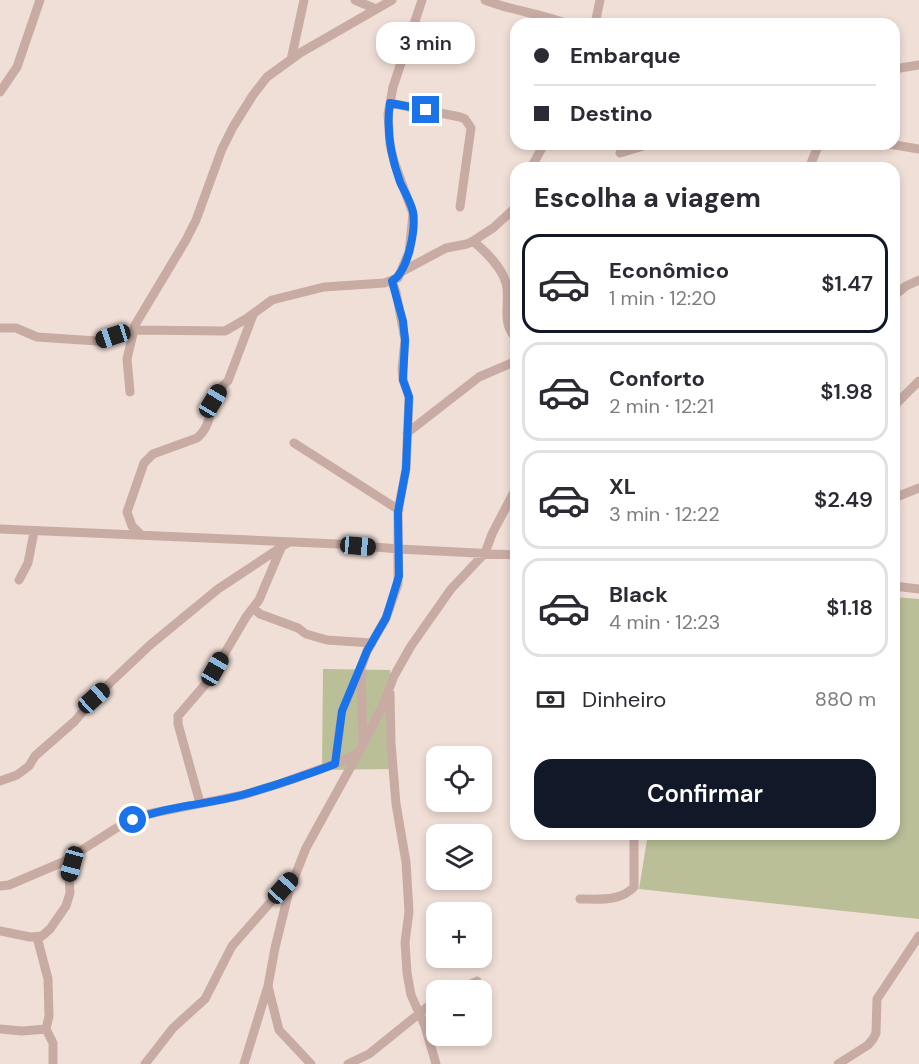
<!DOCTYPE html>
<html lang="pt">
<meta charset="utf-8">
<style>
body{margin:0;font-family:"DM Sans",sans-serif;background:#f7f7f7;color:#2b2b33;height:100vh;display:flex;flex-direction:column;font-size:22px;white-space:nowrap}
*{box-sizing:border-box;margin:0}
p{font-size:20px;color:#7c7c81}
.icon{flex:none;width:33px;height:33px;fill:none;stroke:currentColor;stroke-width:2;stroke-linecap:round;stroke-linejoin:round}
.map{position:relative;flex:1;overflow:hidden}
.sheet{position:absolute;left:510px;top:162px;width:390px;height:678px;display:flex;flex-direction:column;background:#fff;border-radius:18px;box-shadow:0 3px 9px #0003}
.sheet>*{flex:none}
.hud{position:absolute;left:510px;top:18px;width:390px;height:132px;border-radius:18px;box-shadow:0 3px 9px #0003;display:grid;align-content:center;height:132px;padding:0 24px;background:#fff}
.tools{position:absolute;left:426px;top:746px;display:grid;gap:12px}
.tools a{display:grid;place-items:center;width:66px;height:66px;border-radius:12px;background:#fff;box-shadow:0 3px 9px #0003;font-size:30px}
.end{position:absolute;width:27px;height:27px;margin:-14px;border:8px solid #1a73e8;background:#fff;box-shadow:0 0 0 3px #fff}
.from{border-radius:50%}
.bubble{position:absolute;height:42px;border-radius:18px;background:#fff;box-shadow:0 3px 9px #0003;font-size:20px;font-weight:600;line-height:42px;text-align:center}
.car{position:absolute;width:18px;height:36px;margin:-18px -9px;border-radius:8px;box-shadow:0 0 4px 2px #0007;background:linear-gradient(#222 24%,#8ab4d8 0 40%,#222 0 76%,#8ab4d8 0 86%,#222 0)}
.hud b{display:flex;align-items:center;gap:21px;height:57px;font-size:22px}
.hud b+b{border-top:2px solid #e1e1e2}
.hud i{width:15px;height:15px;background:#2b2b33}
ul{padding:0;list-style:none}
li{display:flex;align-items:center;gap:18px;height:99px;margin:0 12px 9px;padding:0 12px;border:3px solid #e1e1e2;border-radius:18px}
li div{flex:1}
li b{display:block;font-size:22px}
li em{font-style:normal;font-weight:600}
li.selected{border-color:#111827}
li>.icon{width:54px;height:54px;stroke-width:1.5}
h2{padding:0 24px;font-size:27px;line-height:72px}
.pay{display:flex;align-items:center;gap:15px;height:66px;padding:0 24px;font-size:22px}
.pay p{margin-inline-start:auto}
.action{display:flex;gap:12px;margin-top:auto;padding:12px 24px}
.action a{flex:1;height:69px;border-radius:18px;background:#111827;color:#fff;font-size:24px;font-weight:600;line-height:69px;text-align:center}
.map>svg:first-child{display:block}
</style>
<div class="map">
<svg width="919" height="1064" viewBox="0 0 919 1064">
<rect width="100%" height="100%" fill="#f0dfd7"/>
<!-- green -->
<path fill="#babf98" d="M894 597 919 599V919L639 889 648 834H894Z
M323 669 390 670V769L322 770Z"/>
<g fill="none" stroke-linecap="round" stroke-linejoin="round">
<!-- minor -->
<path stroke="#c8aca3" stroke-width="9" d="M355 0 376 9
M485 0C512 11 540 13 567 24
M595 24 600 0
M291 60 304 0
M894 69 919 65
M0 92 17 67 40 0
M390 103 460 117 465 119 471 128 460 207
M889 144 919 149
M620 153 650 144
M531 168 544 144
M809 168 819 144
M473 241C486 252 501 266 506 283 511 302 500 322 516 338
M401 272 446 248 467 244 473 241 493 228 516 207
M894 296 906 286 919 280
M0 328H16L37 337 97 341 134 330 225 331 246 319 272 300 324 287 384 283 398 278 409 252 413 214 394 161 390 145 388 114 393 87 422 0
M130 392 127 359 135 325 186 240 196 220 222 149 233 127 253 95 267 77 300 53 392 0
M894 406 919 381
M407 433 479 377 516 361
M294 443 399 510
M894 498 919 488
M0 529 338 544 399 549 516 555
M141 535 132 526 127 512 144 463 153 454 197 438C215 424 208 396 228 381L253 315
M19 580 28 563 34 532
M894 586 919 589
M253 608 260 614 298 628 306 634 327 640 372 643
M390 693 391 743 396 804 406 862 409 912 405 942 407 973 411 995 425 1026 436 1064
M363 743 361 668 367 651 386 618 398 584V511L406 469 409 397 403 380 402 369 405 340 396 292 392 281
M335 764 342 712 360 670
M0 781 17 775 29 766 35 756 75 721 94 698 150 645 218 589 289 542
M200 803 178 724V716L209 680 246 617 259 600 281 548
M0 886 9 885 63 862 118 827 148 814 243 795 279 784 343 761 359 752 383 705 394 676 411 646 451 589 485 553 492 534 516 488
M580 899C598 899 620 902 634 887V834
M0 931 30 937 42 936 50 929 66 906 70 893 69 876 76 853
M268 986 279 1030 311 1064
M458 990 477 981
M0 1029 22 1031 46 1029 49 1016 48 979 37 937
M46 1029 53 1043V1064
M145 1064 173 1028 205 999 232 946 291 879
M244 1064 268 986 275 948 289 891 306 848 359 752
M348 1064 369 1054 436 1000
M838 1064 868 1045 873 1039 876 1033 877 999 919 936"/>
</g>
<g fill="none" stroke-linecap="round" stroke-linejoin="round">
<!-- route -->
<path stroke="#1a73e8" stroke-width="8" d="M133 820C167 806 205 805 242 795 273 786 304 776 335 764L342 711 367 651 386 618 399 576 398 512 406 469 409 397 403 380 405 340 403 321 392 281C408 272 416 230 413 212 411 202 404 191 400 182 391 157 386 129 390 103L426 110"/>
</g>
</svg>
<div class="tools">
<a><svg class="icon" aria-label="locate" viewBox="0 0 24 24"><circle cx="12" cy="12" r="6"/><path d="M12 2v4M12 18v4M2 12h4M18 12h4"/></svg></a>
<a><svg class="icon" aria-label="layers" viewBox="0 0 24 24"><path d="M12 4l9 5-9 5-9-5zM3 14l9 5 9-5"/></svg></a>
<a>+</a>
<a>−</a>
</div>
<i class="end from" style="left:133px;top:820px"></i>
<i class="end" style="left:426px;top:110px"></i>
<div class="bubble" style="left:376px;top:22px;width:99px">3 min</div>
<i class="car" style="left:113px;top:336px;rotate:252deg"></i>
<i class="car" style="left:213px;top:401px;rotate:31deg"></i>
<i class="car" style="left:358px;top:546px;rotate:95deg"></i>
<i class="car" style="left:215px;top:669px;rotate:30deg"></i>
<i class="car" style="left:94px;top:698px;rotate:48deg"></i>
<i class="car" style="left:72px;top:864px;rotate:195deg"></i>
<i class="car" style="left:283px;top:888px;rotate:42deg"></i>
<div class="hud">
<b><i class="from"></i>Embarque</b>
<b><i></i>Destino</b>
</div>
<section class="sheet">
<h2>Escolha a viagem</h2>
<ul>
<li class="selected"><svg class="icon" aria-label="car" viewBox="0 0 24 24"><path d="M5 17H2v-5l4-1 3-4h7l3 4 3 1v5h-3M9 17h6M6 11h13"/><circle cx="7" cy="17" r="2"/><circle cx="17" cy="17" r="2"/></svg><div><b>Econômico</b><p>1 min · 12:20</p></div><em>$1.47</em></li>
<li><svg class="icon" aria-label="car" viewBox="0 0 24 24"><path d="M5 17H2v-5l4-1 3-4h7l3 4 3 1v5h-3M9 17h6M6 11h13"/><circle cx="7" cy="17" r="2"/><circle cx="17" cy="17" r="2"/></svg><div><b>Conforto</b><p>2 min · 12:21</p></div><em>$1.98</em></li>
<li><svg class="icon" aria-label="car" viewBox="0 0 24 24"><path d="M5 17H2v-5l4-1 3-4h7l3 4 3 1v5h-3M9 17h6M6 11h13"/><circle cx="7" cy="17" r="2"/><circle cx="17" cy="17" r="2"/></svg><div><b>XL</b><p>3 min · 12:22</p></div><em>$2.49</em></li>
<li><svg class="icon" aria-label="car" viewBox="0 0 24 24"><path d="M5 17H2v-5l4-1 3-4h7l3 4 3 1v5h-3M9 17h6M6 11h13"/><circle cx="7" cy="17" r="2"/><circle cx="17" cy="17" r="2"/></svg><div><b>Black</b><p>4 min · 12:23</p></div><em>$1.18</em></li>
</ul>
<div class="pay"><svg class="icon" aria-label="cash" viewBox="0 0 24 24"><path d="M3 7h18v10H3z"/><circle cx="12" cy="12" r="2"/></svg>Dinheiro<p>880 m</p></div>
<div class="action"><a>Confirmar</a></div>
</section>
</div>
